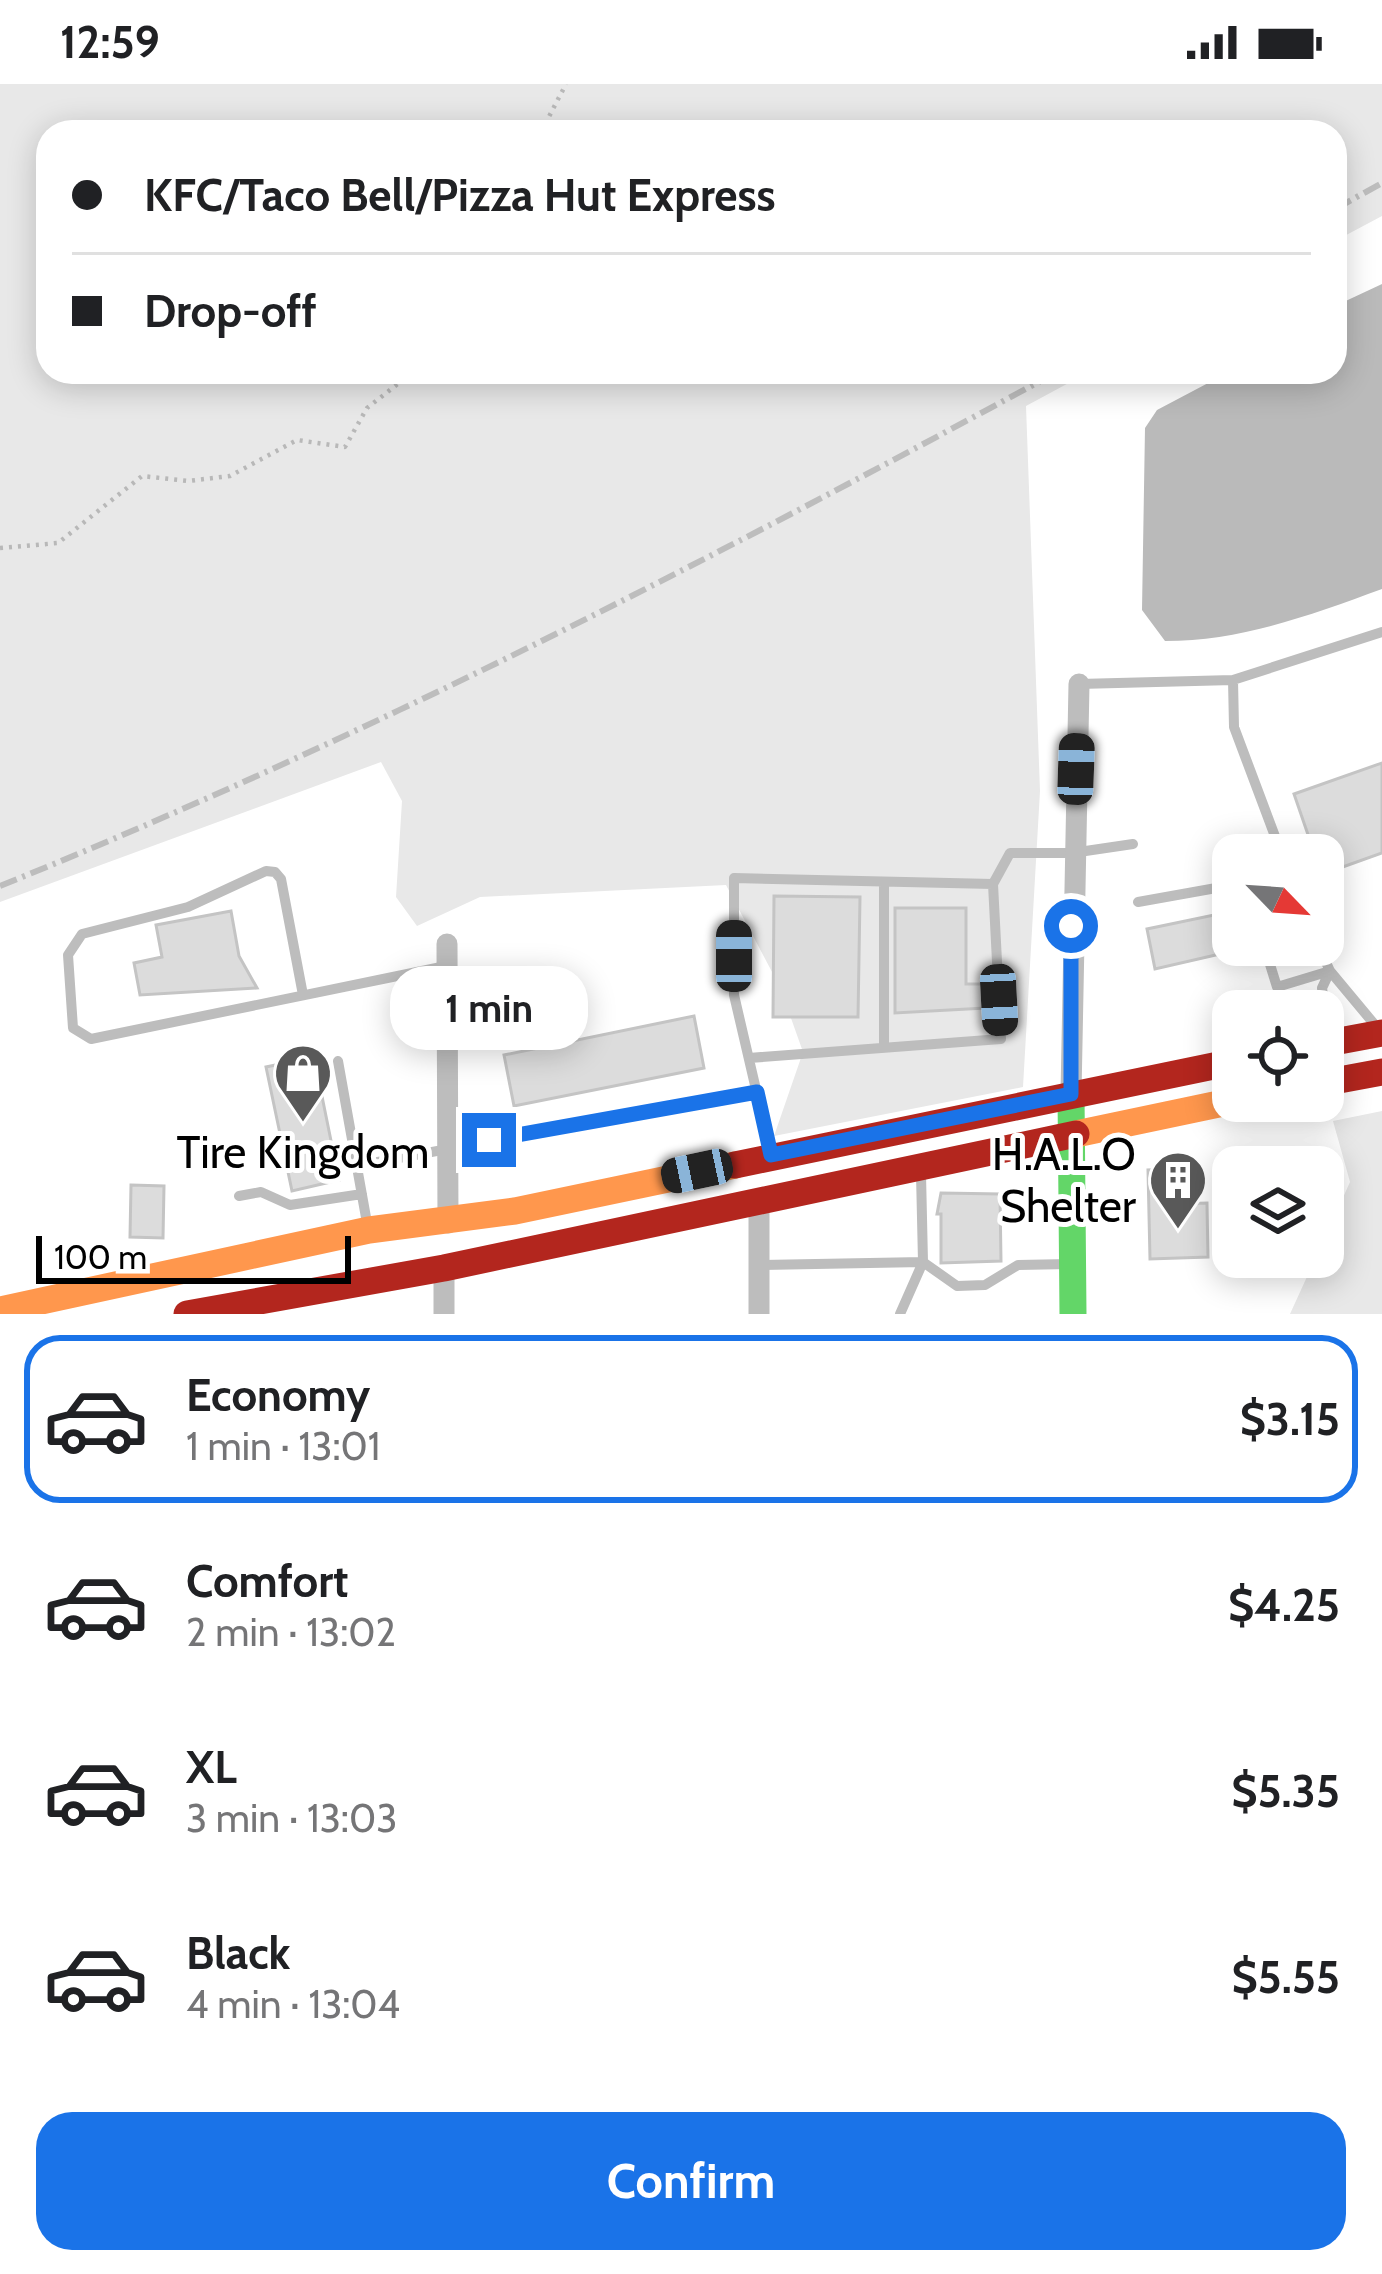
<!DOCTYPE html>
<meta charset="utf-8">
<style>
body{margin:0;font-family:Cabin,sans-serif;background:#f2f2f2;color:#202124;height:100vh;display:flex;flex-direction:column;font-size:45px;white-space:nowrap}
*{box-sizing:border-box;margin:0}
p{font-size:39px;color:#757577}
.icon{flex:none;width:66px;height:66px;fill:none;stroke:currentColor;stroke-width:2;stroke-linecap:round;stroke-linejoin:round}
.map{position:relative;height:1230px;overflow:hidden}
.panel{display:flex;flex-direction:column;background:#fff;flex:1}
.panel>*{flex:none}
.banner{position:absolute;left:36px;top:36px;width:1311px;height:264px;border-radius:36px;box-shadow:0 6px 30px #0003;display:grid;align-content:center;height:264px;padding:0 36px;background:#fff}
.needle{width:78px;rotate:115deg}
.buttons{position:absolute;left:1212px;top:750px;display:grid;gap:24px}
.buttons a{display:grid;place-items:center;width:132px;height:132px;border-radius:24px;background:#fff;box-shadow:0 6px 30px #0003;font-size:60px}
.scale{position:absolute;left:36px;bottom:30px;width:315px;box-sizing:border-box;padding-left:12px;border:6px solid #000;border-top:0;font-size:33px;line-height:42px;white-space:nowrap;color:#000;-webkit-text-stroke:9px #fff;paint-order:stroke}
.end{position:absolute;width:54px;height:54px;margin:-27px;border:15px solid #1a73e8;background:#fff;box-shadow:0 0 0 6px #fff}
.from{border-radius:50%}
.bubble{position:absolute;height:84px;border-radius:36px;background:#fff;box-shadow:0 6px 30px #0003;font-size:39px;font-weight:700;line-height:84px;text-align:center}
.car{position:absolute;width:36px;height:72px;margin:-36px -18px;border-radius:15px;box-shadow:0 0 9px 3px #0007;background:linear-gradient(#222 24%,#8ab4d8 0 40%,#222 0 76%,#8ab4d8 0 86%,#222 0)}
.banner b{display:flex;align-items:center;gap:42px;height:114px;font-size:45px}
.banner b+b{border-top:3px solid #e0e0e0}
.banner i{width:30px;height:30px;background:#202124}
ul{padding:21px 0 0;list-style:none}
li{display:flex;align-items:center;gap:36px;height:168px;margin:0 24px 18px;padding:0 12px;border:6px solid transparent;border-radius:36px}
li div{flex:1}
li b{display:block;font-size:45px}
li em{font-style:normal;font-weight:700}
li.selected{border-color:#1a73e8}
li>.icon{width:108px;height:108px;stroke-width:1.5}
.primary-button{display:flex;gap:24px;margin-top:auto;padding:24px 36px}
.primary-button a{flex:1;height:138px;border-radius:36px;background:#1a73e8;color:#fff;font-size:48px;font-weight:700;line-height:138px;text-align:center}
.status{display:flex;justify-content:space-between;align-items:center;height:84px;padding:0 60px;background:#fff;direction:ltr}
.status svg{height:33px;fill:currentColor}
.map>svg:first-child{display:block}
</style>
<div class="status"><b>12:59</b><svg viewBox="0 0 49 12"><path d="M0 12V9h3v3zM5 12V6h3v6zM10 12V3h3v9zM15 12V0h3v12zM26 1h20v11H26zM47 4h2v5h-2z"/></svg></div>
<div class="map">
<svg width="1382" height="1230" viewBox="0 0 1382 1230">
<rect width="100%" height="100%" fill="#fff"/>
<!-- green -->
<path fill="#e8e8e8" d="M0 0H1382V132L1335 157V48H48V288H1089L1026 322 1040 707 1023 1003 774 1052 803 968 780 903 726 801 480 813 417 842 396 813 402 717 381 678 0 818Z
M1382 1027V1230H1290L1316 1173H1323V1158L1350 1098 1333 1037Z"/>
<!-- water -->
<path fill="#bababa" d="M1382 200V505C1311 531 1241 557 1165 557L1142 526 1145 344 1157 326 1229 288H1335V222Z"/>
<!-- building -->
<path fill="#dcdcdc" stroke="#c4c4c4" stroke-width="3" d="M1382 679V769L1323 790V771H1315L1294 710Z
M774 812 860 813 858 933H773Z
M895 824H966V900H985V924L895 929Z
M231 827 239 872 257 904 140 911 134 879 162 873 156 841Z
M1233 827V867L1155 885 1147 845Z
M694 932 704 984 514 1022 504 971Z
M314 973 339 1096 292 1107 266 983Z
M1170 1085V1120L1207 1119 1208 1173 1150 1175 1148 1086Z
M131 1101 164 1102 163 1154 130 1153Z
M941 1109 1000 1110 1001 1177 941 1179V1130H937Z"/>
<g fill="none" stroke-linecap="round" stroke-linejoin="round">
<!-- path -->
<path stroke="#b8b8b8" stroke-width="4.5" stroke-dasharray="3 6" stroke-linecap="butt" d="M541 48 566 0
M0 464 58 459 142 392 188 397 230 392 297 356 345 363 367 324 413 288"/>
<!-- lane -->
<path stroke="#bdbdbd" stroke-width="10" d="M1233 596 1234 643 1282 771
M1079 600 1233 596 1382 548
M884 798V964
M1138 818 1233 801
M1264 861 1277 903 1330 887
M1318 861 1330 887 1375 941
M303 911 281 795 275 788 266 787 188 823 82 850 68 871 73 944 91 955 446 882
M1329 954 1322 904 1330 887
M749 974 1001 955 993 800
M338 977 367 1139
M771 1070 734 911V794L993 800 1010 769H1072L1133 760
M356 1082 756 1008
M239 1112 261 1108 290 1121 362 1110
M760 1181 923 1178 957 1202 985 1201 1018 1181 1069 1180
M900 1230 923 1178 921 1090"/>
<!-- street -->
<path stroke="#bdbdbd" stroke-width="21" d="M447 860 448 1139
M1071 1010 1079 600
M444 1230V1184
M759 1230V1115"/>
<!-- fast -->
<path stroke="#63d668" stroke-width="27" d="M1071 1010 1073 1230"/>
<!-- slow -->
<path stroke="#ff974d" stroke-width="27" d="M1076 1050 1233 1017
M0 1226 369 1146 515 1127 735 1081"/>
<!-- jam -->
<path stroke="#b3261e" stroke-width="27" d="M1323 960 1382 949
M1323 999 1382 988
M735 1081 1233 978
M187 1230 444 1184 1076 1050"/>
<!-- rail -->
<path stroke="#bdbdbd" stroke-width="6" stroke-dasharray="18 6 3 6" stroke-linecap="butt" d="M1335 125 1382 99
M0 802C364 655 712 475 1057 288"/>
</g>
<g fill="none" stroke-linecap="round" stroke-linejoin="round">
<!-- route -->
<path stroke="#1a73e8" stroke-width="15" d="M489 1056 757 1008 771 1071 1071 1010V842"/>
</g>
<!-- icons -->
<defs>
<g id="shop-pin" transform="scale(3)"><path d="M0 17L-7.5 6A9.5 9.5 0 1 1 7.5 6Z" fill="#595959" stroke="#fff"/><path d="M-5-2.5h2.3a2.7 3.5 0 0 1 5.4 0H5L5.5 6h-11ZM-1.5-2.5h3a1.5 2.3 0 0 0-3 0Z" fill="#fff"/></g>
<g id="building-pin" transform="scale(3)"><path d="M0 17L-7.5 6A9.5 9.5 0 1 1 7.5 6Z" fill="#595959" stroke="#fff"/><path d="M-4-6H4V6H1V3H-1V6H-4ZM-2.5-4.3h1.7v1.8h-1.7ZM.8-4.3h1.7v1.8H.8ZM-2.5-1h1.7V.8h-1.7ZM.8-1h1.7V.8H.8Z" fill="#fff"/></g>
</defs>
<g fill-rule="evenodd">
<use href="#shop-pin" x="303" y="989"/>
<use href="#building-pin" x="1178" y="1096"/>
</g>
<g text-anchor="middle" stroke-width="10" stroke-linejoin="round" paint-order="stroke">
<!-- poi labels -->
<g font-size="45" fill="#000" stroke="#fff">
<text x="303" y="1084">Tire Kingdom</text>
<text x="1136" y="1086" text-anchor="end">H.A.L.O<tspan x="1136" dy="52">Shelter</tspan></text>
</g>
</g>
</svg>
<div class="buttons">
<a><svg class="needle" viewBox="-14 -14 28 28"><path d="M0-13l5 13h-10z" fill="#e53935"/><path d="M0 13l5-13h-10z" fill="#757577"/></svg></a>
<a><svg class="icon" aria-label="locate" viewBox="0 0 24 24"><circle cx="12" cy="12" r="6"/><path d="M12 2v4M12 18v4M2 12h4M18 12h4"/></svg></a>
<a><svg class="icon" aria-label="layers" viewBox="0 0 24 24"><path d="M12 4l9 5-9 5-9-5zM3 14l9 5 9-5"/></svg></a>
</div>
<div class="scale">100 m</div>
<i class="end from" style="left:1071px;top:842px"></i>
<i class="end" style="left:489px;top:1056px"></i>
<div class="bubble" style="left:390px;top:882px;width:198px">1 min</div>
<i class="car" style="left:1076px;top:685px;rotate:2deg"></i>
<i class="car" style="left:734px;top:872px;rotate:0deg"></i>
<i class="car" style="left:999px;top:916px;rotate:177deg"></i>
<i class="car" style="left:697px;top:1087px;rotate:258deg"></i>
<div class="banner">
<b><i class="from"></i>KFC/Taco Bell/Pizza Hut Express</b>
<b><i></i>Drop-off</b>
</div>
</div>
<section class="panel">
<ul>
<li class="selected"><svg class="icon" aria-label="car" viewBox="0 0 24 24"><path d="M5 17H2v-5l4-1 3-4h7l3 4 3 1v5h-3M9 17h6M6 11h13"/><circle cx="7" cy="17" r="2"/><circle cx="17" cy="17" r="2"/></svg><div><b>Economy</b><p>1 min · 13:01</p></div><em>$3.15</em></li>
<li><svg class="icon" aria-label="car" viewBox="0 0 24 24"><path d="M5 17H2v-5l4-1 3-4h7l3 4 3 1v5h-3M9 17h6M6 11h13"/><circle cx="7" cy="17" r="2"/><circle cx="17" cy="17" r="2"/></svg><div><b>Comfort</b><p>2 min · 13:02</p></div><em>$4.25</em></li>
<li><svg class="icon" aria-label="car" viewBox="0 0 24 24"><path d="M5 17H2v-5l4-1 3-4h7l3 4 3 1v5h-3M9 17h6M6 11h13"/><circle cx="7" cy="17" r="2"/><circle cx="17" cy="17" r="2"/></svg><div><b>XL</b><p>3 min · 13:03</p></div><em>$5.35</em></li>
<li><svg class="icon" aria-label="car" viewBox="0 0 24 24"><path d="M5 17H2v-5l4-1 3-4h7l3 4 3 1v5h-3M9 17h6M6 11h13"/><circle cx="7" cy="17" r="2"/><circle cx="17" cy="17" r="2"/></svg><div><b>Black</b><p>4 min · 13:04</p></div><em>$5.55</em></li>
</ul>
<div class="primary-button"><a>Confirm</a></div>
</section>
